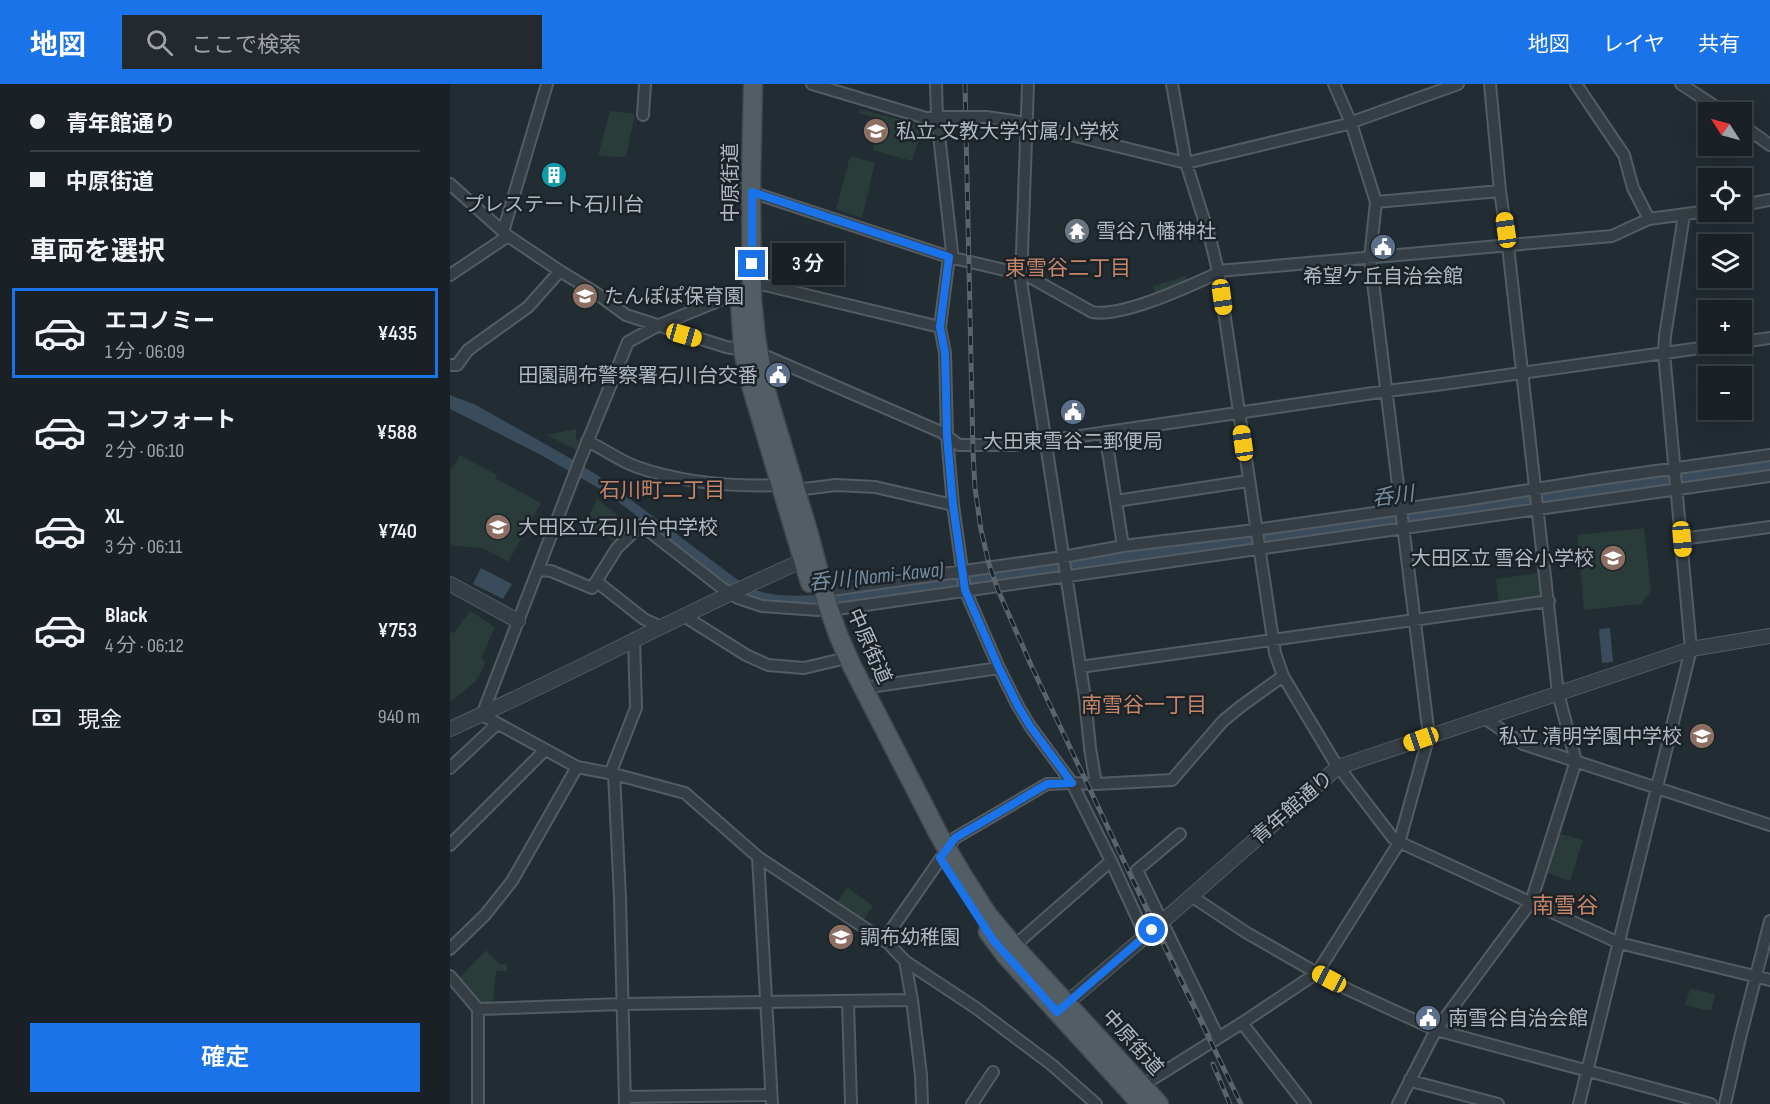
<!DOCTYPE html>
<html lang="ja">
<meta charset="utf-8">
<style>
body{margin:0;font-family:"Sofia Sans Condensed","Noto Sans JP",sans-serif;background:#23292e;color:#f1f3f6;height:100vh;display:flex;flex-direction:column;font-size:22px;white-space:nowrap}
*{box-sizing:border-box;margin:0}
p{font-size:20px;color:#9fa3a7}
.icon{flex:none;width:33px;height:33px;fill:none;stroke:currentColor;stroke-width:2;stroke-linecap:round;stroke-linejoin:round}
.map{position:relative;flex:1;overflow:hidden}
.sheet{display:flex;flex-direction:column;background:#1a2126;width:450px}
.sheet>*{flex:none}
.hud{display:grid;align-content:center;height:132px;padding:0 30px;background:#1a2126}
.needle{width:39px;rotate:306deg}
.controls{position:absolute;left:1248px;top:18px;display:grid;gap:12px}
.controls a{display:grid;place-items:center;width:54px;height:54px;border-radius:0px;background:#1a2126;box-shadow:0 6px 24px #0002,0 0 0 2px #383e43;font-size:30px}
.end{position:absolute;width:27px;height:27px;margin:-14px;border:8px solid #1a73e8;background:#fff;box-shadow:0 0 0 3px #fff}
.from{border-radius:50%}
.bubble{position:absolute;height:42px;border-radius:0px;background:#1a2126;box-shadow:0 6px 24px #0002,0 0 0 2px #383e43;font-size:20px;font-weight:600;line-height:42px;text-align:center}
.car{position:absolute;width:18px;height:36px;margin:-18px -9px;border-radius:8px;box-shadow:0 0 4px 2px #0007;background:linear-gradient(#f5c518 24%,#345 0 40%,#f5c518 0 76%,#345 0 86%,#f5c518 0)}
.hud b{display:flex;align-items:center;gap:21px;height:57px;font-size:22px}
.hud b+b{border-top:2px solid #383e43}
.hud i{width:15px;height:15px;background:#f1f3f6}
ul{padding:0;list-style:none}
li{display:flex;align-items:center;gap:18px;height:90px;margin:0 12px 9px;padding:0 18px;border:3px solid transparent;border-radius:0px}
li div{flex:1}
li b{display:block;font-size:22px}
li em{font-style:normal;font-weight:600}
li.current{border-color:#1a73e8}
li>.icon{width:54px;height:54px;stroke-width:1.5}
h2{padding:0 30px;font-size:27px;line-height:72px}
.pay{display:flex;align-items:center;gap:15px;height:66px;padding:0 30px;font-size:22px}
.pay p{margin-inline-start:auto}
.cta{display:flex;gap:12px;margin-top:auto;padding:12px 30px}
.cta a{flex:1;height:69px;border-radius:0px;background:#1a73e8;color:#fff;font-size:24px;font-weight:600;line-height:69px;text-align:center}
header{display:flex;align-items:center;gap:36px;box-sizing:border-box;height:84px;padding:0 30px;background:#1a73e8;color:#fff}
header strong{font-size:28px}
nav{display:flex;gap:33px;margin-inline-start:auto;font-size:21px}
.search{width:420px;height:54px;background:#23292e;display:flex;align-items:center;gap:15px;box-sizing:border-box;padding:0 21px;border-radius:0px;color:#9fa3a7;font-size:22px}
main{display:flex;flex:1;min-height:0}
.map>svg:first-child{display:block}
</style>
<header>
<strong>地図</strong>
<div class="search"><svg class="icon" aria-label="search" viewBox="0 0 24 24"><circle cx="10" cy="10" r="6"/><path d="M15 15l6 6"/></svg>ここで検索</div>
<nav><a>地図</a><a>レイヤ</a><a>共有</a></nav>
</header>
<main>
<section class="sheet">
<div class="hud">
<b><i class="from"></i>青年館通り</b>
<b><i></i>中原街道</b>
</div>
<h2>車両を選択</h2>
<ul>
<li class="current"><svg class="icon" aria-label="car" viewBox="0 0 24 24"><path d="M5 17H2v-5l4-1 3-4h7l3 4 3 1v5h-3M9 17h6M6 11h13"/><circle cx="7" cy="17" r="2"/><circle cx="17" cy="17" r="2"/></svg><div><b>エコノミー</b><p>1 分 · 06:09</p></div><em>¥435</em></li>
<li><svg class="icon" aria-label="car" viewBox="0 0 24 24"><path d="M5 17H2v-5l4-1 3-4h7l3 4 3 1v5h-3M9 17h6M6 11h13"/><circle cx="7" cy="17" r="2"/><circle cx="17" cy="17" r="2"/></svg><div><b>コンフォート</b><p>2 分 · 06:10</p></div><em>¥588</em></li>
<li><svg class="icon" aria-label="car" viewBox="0 0 24 24"><path d="M5 17H2v-5l4-1 3-4h7l3 4 3 1v5h-3M9 17h6M6 11h13"/><circle cx="7" cy="17" r="2"/><circle cx="17" cy="17" r="2"/></svg><div><b>XL</b><p>3 分 · 06:11</p></div><em>¥740</em></li>
<li><svg class="icon" aria-label="car" viewBox="0 0 24 24"><path d="M5 17H2v-5l4-1 3-4h7l3 4 3 1v5h-3M9 17h6M6 11h13"/><circle cx="7" cy="17" r="2"/><circle cx="17" cy="17" r="2"/></svg><div><b>Black</b><p>4 分 · 06:12</p></div><em>¥753</em></li>
</ul>
<div class="pay"><svg class="icon" aria-label="cash" viewBox="0 0 24 24"><path d="M3 7h18v10H3z"/><circle cx="12" cy="12" r="2"/></svg>現金<p>940 m</p></div>
<div class="cta"><a>確定</a></div>
</section>
<div class="map">
<svg width="1320" height="1020" viewBox="0 0 1320 1020">
<rect width="100%" height="100%" fill="#222c33"/>
<!-- green -->
<path fill="#2a3c39" d="M410 25 477 43 476 48 471 47 462 77 423 66 429 44 424 43 427 34 409 29Z
M160 27 185 30 176 73 148 72Z
M400 72 425 79 412 134 386 125Z
M735 192 738 198 705 210 703 202Z
M126 345V355L130 357 126 366 97 351Z
M10 371 47 391 45 394 91 419 58 478 33 464 5 462 0 459V388Z
M147 415 183 443 167 459 135 441Z
M1194 444 1201 507 1191 520 1134 526 1127 451Z
M1088 489 1091 513 1049 519 1046 495Z
M20 527 45 543 31 575 36 578 26 597 0 618V548L4 549Z
M1106 749 1133 756 1120 797 1094 788Z
M397 803 423 822 412 838 386 820Z
M36 866 49 880H57V887H46L43 921H29L7 896Z
M1240 905 1265 910 1261 927 1235 921Z"/>
<!-- water -->
<path fill="#3a4c5b" d="M0 311 26 321 125 377 153 395 288 496C295 500 302 504 309 507 331 514 357 511 380 511L1320 375V387L393 521 352 523 308 518 275 502 178 425 150 405 91 371 0 325Z
M31 484 62 500 53 515 23 500Z
M1160 544 1163 578 1152 579 1149 545Z"/>
<g fill="none" stroke-linecap="round" stroke-linejoin="round">
<!-- minor casing -->
<g stroke="#535c62" stroke-width="14">
<path id="minor" d="M362 0 476 34 491 33
M486 0 487 33 502 168 499 173 490 243 495 269 497 352 503 421 515 506 549 584 568 622 580 642 622 699 661 777 695 851
M578 0 571 197 635 614 640 664 646 700
M722 0 736 79 761 158 768 187 825 569 833 592 884 677 943 754 949 758 1169 859 1320 896
M1126 0 1174 71 1183 104 1199 135
M1231 0 1274 28
M193 31 195 0
M536 33 564 37 736 79 894 41 1008 0
M1292 41 1320 61
M0 100 58 152 110 187 146 209 176 231 276 263 293 266 318 273 491 348 509 361H563L596 357 937 307 993 300 1279 260
M292 105 499 173 576 191 642 228C672 234 739 202 768 189
M926 118 1050 107
M1292 121 1320 116
M53 148 97 0
M768 187 1162 152 1199 135 1258 127
M0 191 58 152
M302 198 490 243
M290 208 207 242 178 258 130 376 32 631 127 683 164 690 235 709 308 773 439 860 455 877 462 916 471 991 472 1020
M1292 258 1320 254
M0 281H7L18 266 78 223 110 187
M655 348 673 462
M137 357C154 365 170 377 187 383 233 399 283 403 331 401
M346 406 386 401 425 403 503 421
M666 417 798 397
M1232 455 1320 443
M88 486 101 487 142 504 167 464 191 441 272 504 288 514 312 522 368 526
M147 498 194 535 211 543
M374 507 613 473 673 462 805 446 1015 416 1149 395 1320 371
M380 526 1320 392
M234 532 296 571 318 581 354 584 388 576
M630 583 1099 517
M413 604 549 584
M1034 634 1073 660 1320 741
M0 684 47 640
M160 690 186 624 184 555
M164 690 170 814 175 1020
M730 750 687 786 768 953
M0 761 95 666
M308 773 322 1020
M741 812 797 849 867 889 899 906 986 946 1261 1020
M434 856 505 754 597 700 622 699 646 700 722 696 773 637 790 623 833 592
M564 862 661 777
M0 865 35 831 62 797 127 683
M455 877 526 924 602 981 646 1020
M0 892 28 925V1020
M398 917 401 1020
M28 925 173 920 462 916
M792 939 855 1020
M960 995 965 998 1048 1020
M693 1001 792 939 867 889 949 759 976 662 979 652 920 174 926 118 901 39 884 0
M175 1013 321 1011
M522 1020 543 988
M948 1020 986 946 1081 818 1126 677 1108 609 1058 162 1050 107 1040 0
M1129 1020 1241 565 1214 269 1215 252 1234 131
M1275 1020 1290 954 1320 837"/>
</g>
<!-- tertiary casing -->
<g stroke="#535c62" stroke-width="16">
<path id="tertiary" d="M0 500 68 537
M0 645C122 590 238 526 361 473
M611 924 713 837 888 683 1241 565 1320 552"/>
</g>
<!-- primary casing -->
<g stroke="#3f474e" stroke-width="21">
<path id="primary" d="M303 0 301 99 302 215 306 254 315 304 358 447 378 522 389 553 402 582 489 751 513 792 538 831 564 862 709 1020
M290 215 293 266 300 298 360 499
M538 848 556 872 691 1020"/>
</g>
<!-- minor -->
<use href="#minor" stroke="#353e44" stroke-width="10"/>
<!-- tertiary -->
<use href="#tertiary" stroke="#353e44" stroke-width="14"/>
<!-- primary -->
<use href="#primary" stroke="#535d64" stroke-width="18"/>
<!-- rail casing -->
<g stroke="#5a646d" stroke-width="5">
<path id="rail" d="M515 0 523 368 525 404 531 446 539 480 548 506 581 581 705 843 791 1020
M763 980 780 1020"/>
</g>
<!-- rail -->
<use href="#rail" stroke="#1b2329" stroke-width="3" stroke-dasharray="9" stroke-linecap="butt"/>
<!-- minor-bridge casing -->
<g stroke="#535c62" stroke-width="14" stroke-linecap="butt">
<path id="minor-bridge" d="M494 33H536"/>
</g>
<!-- minor-bridge -->
<use href="#minor-bridge" stroke="#353e44" stroke-width="10"/>
</g>
<g fill="none" stroke-linecap="round" stroke-linejoin="round">
<!-- route -->
<path stroke="#1a73e8" stroke-width="8" d="M302 180V108L499 173 490 243 495 269 497 352 503 421 515 506 549 584 568 622 580 642 622 699 597 700 505 754 490 774 543 856 607 928 702 846"/>
</g>
<!-- icons -->
<defs>
<g id="school-disc" transform="scale(1.35)"><circle r="9.5" fill="#8d6e63" stroke="#1b2329"/><path d="M0-5L7-2L0 1L-7-2ZM-4 1L0 2.5L4 1V4Q0 6-4 4Z" fill="#fff"/></g>
<g id="building-disc" transform="scale(1.35)"><circle r="9.5" fill="#0f9aa8" stroke="#1b2329"/><path d="M-4-6H4V6H1V3H-1V6H-4ZM-2.5-4.3h1.7v1.8h-1.7ZM.8-4.3h1.7v1.8H.8ZM-2.5-1h1.7V.8h-1.7ZM.8-1h1.7V.8H.8Z" fill="#fff"/></g>
<g id="temple-disc" transform="scale(1.35)"><circle r="9.5" fill="#6b7280" stroke="#1b2329"/><path d="M0-6L5-2H3V0L6.5 2.5H4V6H1.5V3h-3V6H-4V2.5H-6.5L-3 0V-2H-5Z" fill="#fff"/></g>
<g id="civic-disc" transform="scale(1.35)"><circle r="9.5" fill="#5c6f8a" stroke="#1b2329"/><path d="M-.6-6.5H3V-4.5H.6V-3L4-1V1h2V6H-6V1h2V-1L-.6-3ZM-1.2 2.5V6h2.4V2.5Z" fill="#fff"/></g>
</defs>
<g fill-rule="evenodd">
<use href="#school-disc" x="426" y="47"/>
<use href="#building-disc" x="104" y="91"/>
<use href="#temple-disc" x="627" y="147"/>
<use href="#civic-disc" x="933" y="163"/>
<use href="#school-disc" x="135" y="212"/>
<use href="#civic-disc" x="328" y="291"/>
<use href="#civic-disc" x="623" y="328"/>
<use href="#school-disc" x="48" y="443"/>
<use href="#school-disc" x="1163" y="474"/>
<use href="#school-disc" x="1252" y="652"/>
<use href="#school-disc" x="391" y="853"/>
<use href="#civic-disc" x="978" y="934"/>
</g>
<g text-anchor="middle" stroke-width="5" stroke-linejoin="round" paint-order="stroke">
<!-- poi labels -->
<g font-size="20" fill="#b0b9c1" stroke="#1b2329" text-anchor="start">
<text x="446" y="54">私立 文教大学付属小学校</text>
<text x="104" y="127" text-anchor="middle">プレステート石川台</text>
<text x="646" y="154">雪谷八幡神社</text>
<text x="933" y="199" text-anchor="middle">希望ケ丘自治会館</text>
<text x="154" y="219">たんぽぽ保育園</text>
<text x="308" y="298" text-anchor="end">田園調布警察署石川台交番</text>
<text x="623" y="364" text-anchor="middle">大田東雪谷二郵便局</text>
<text x="68" y="450">大田区立石川台中学校</text>
<text x="1144" y="481" text-anchor="end">大田区立 雪谷小学校</text>
<text x="1232" y="659" text-anchor="end">私立 清明学園中学校</text>
<text x="410" y="860">調布幼稚園</text>
<text x="998" y="941">南雪谷自治会館</text>
</g>
<!-- street labels -->
<g font-size="20" fill="#b0b9c1" stroke="#1b2329">
<text transform="translate(280 99) rotate(-90)" y="7">中原街道</text>
<text transform="translate(420 562) rotate(66)" y="7">中原街道</text>
<text transform="translate(842 723) rotate(-41)" y="7">青年館通り</text>
<text transform="translate(683 958) rotate(48)" y="7">中原街道</text>
</g>
<!-- neighbourhood labels -->
<g font-size="21" fill="#c38468" stroke="#1b2329">
<text x="618" y="191">東雪谷二丁目</text>
<text x="212" y="413">石川町二丁目</text>
<text x="694" y="628">南雪谷一丁目</text>
</g>
<!-- water labels -->
<g font-size="21" font-style="italic" fill="#748da1" stroke="#1b2329">
<text transform="translate(943 412) rotate(-8)" y="7">呑川</text>
<text transform="translate(426 492) rotate(-6)" y="7">呑川 (Nomi-Kawa)</text>
</g>
<!-- quarter labels -->
<g font-size="22" fill="#c38468" stroke="#1b2329">
<text x="1115" y="829">南雪谷</text>
</g>
</g>
</svg>
<div class="controls">
<a><svg class="needle" viewBox="-14 -14 28 28"><path d="M0-13l5 13h-10z" fill="#e53935"/><path d="M0 13l5-13h-10z" fill="#9fa3a7"/></svg></a>
<a><svg class="icon" aria-label="locate" viewBox="0 0 24 24"><circle cx="12" cy="12" r="6"/><path d="M12 2v4M12 18v4M2 12h4M18 12h4"/></svg></a>
<a><svg class="icon" aria-label="layers" viewBox="0 0 24 24"><path d="M12 4l9 5-9 5-9-5zM3 14l9 5 9-5"/></svg></a>
<a>+</a>
<a>−</a>
</div>
<i class="end from" style="left:702px;top:846px"></i>
<i class="end" style="left:302px;top:180px"></i>
<div class="bubble" style="left:322px;top:159px;width:72px">3 分</div>
<i class="car" style="left:1056px;top:146px;rotate:352deg"></i>
<i class="car" style="left:772px;top:213px;rotate:172deg"></i>
<i class="car" style="left:234px;top:251px;rotate:106deg"></i>
<i class="car" style="left:793px;top:359px;rotate:352deg"></i>
<i class="car" style="left:1232px;top:455px;rotate:175deg"></i>
<i class="car" style="left:971px;top:655px;rotate:251deg"></i>
<i class="car" style="left:879px;top:895px;rotate:298deg"></i>
</div>
</main>
